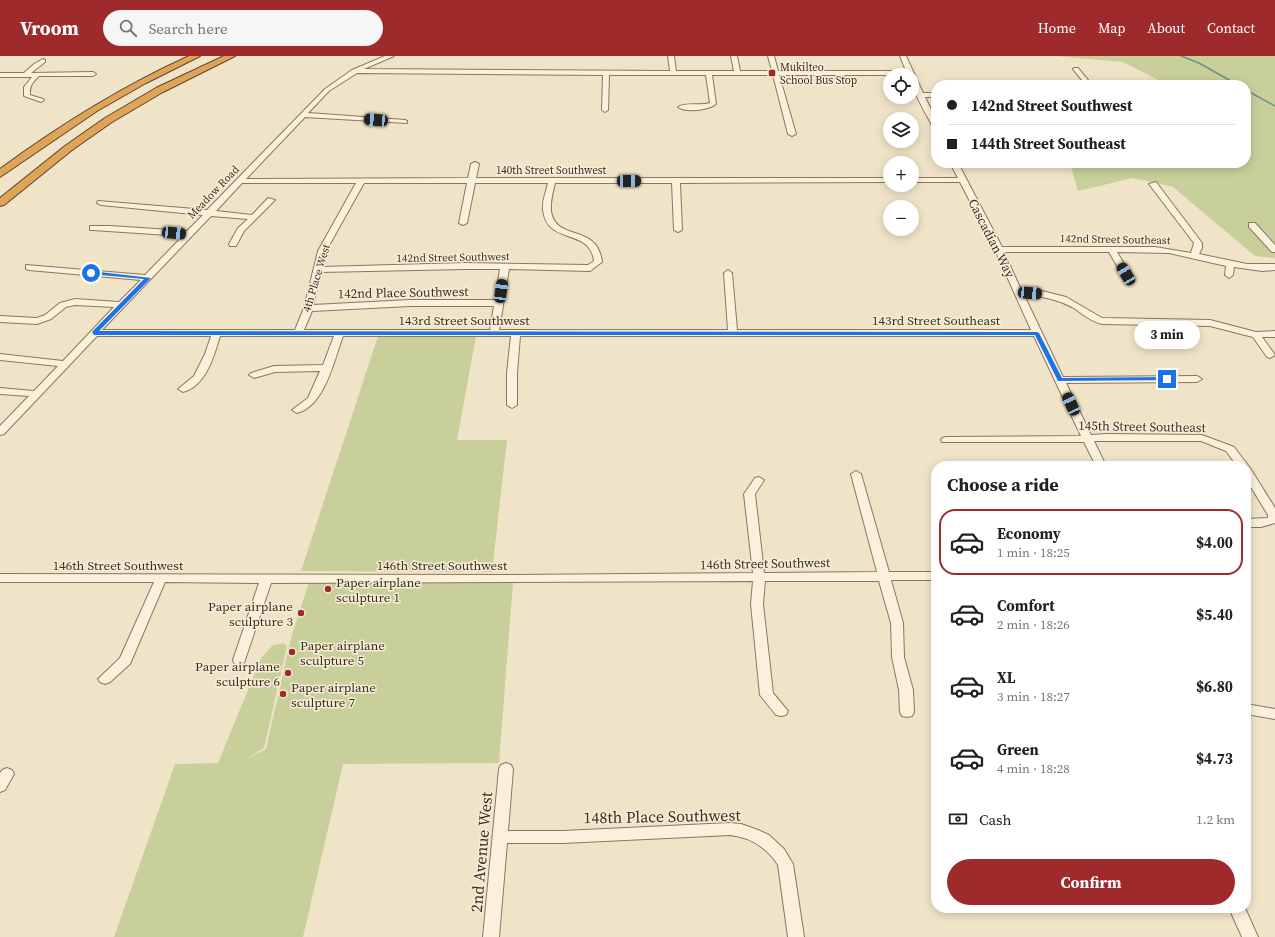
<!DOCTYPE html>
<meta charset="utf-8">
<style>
body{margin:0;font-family:"Source Serif 4",serif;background:#f6f6f6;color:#202124;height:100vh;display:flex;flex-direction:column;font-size:15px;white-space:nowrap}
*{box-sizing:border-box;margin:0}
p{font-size:13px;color:#757577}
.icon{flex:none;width:22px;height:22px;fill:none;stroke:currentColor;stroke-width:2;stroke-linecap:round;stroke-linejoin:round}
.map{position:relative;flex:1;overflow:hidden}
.side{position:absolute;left:931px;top:405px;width:320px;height:452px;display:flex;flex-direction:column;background:#fff;border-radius:16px;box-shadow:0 2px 10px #0003}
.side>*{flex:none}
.hud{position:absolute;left:931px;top:24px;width:320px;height:88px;border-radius:16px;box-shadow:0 2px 10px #0003;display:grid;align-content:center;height:88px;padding:0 16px;background:#fff}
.buttons{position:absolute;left:883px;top:12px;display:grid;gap:8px}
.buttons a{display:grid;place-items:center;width:36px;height:36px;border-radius:50%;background:#fff;box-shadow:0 2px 10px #0003;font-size:20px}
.end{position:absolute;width:18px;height:18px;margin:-9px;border:5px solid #1a73e8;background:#fff;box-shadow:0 0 0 2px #fff}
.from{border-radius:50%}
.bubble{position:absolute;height:28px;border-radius:14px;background:#fff;box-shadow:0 2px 10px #0003;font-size:13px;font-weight:700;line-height:28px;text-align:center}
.car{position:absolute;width:12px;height:24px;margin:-12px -6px;border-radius:5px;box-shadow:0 0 3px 1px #0007;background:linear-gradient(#222 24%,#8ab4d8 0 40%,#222 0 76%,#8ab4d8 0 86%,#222 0)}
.hud b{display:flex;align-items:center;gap:14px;height:38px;font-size:15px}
.hud b+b{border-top:1px solid #e0e0e0}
.hud i{width:10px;height:10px;background:#202124}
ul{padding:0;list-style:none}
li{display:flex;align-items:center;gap:12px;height:66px;margin:0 8px 6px;padding:0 8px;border:2px solid transparent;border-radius:16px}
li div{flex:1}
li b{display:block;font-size:15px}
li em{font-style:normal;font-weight:700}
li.current{border-color:#9e2a2b}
li>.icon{width:36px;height:36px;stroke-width:1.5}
h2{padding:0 16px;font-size:18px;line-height:48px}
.pay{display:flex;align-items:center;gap:10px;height:44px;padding:0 16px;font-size:15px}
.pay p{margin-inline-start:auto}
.action{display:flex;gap:8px;margin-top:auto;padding:8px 16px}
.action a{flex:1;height:46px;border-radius:24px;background:#9e2a2b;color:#fff;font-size:16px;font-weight:700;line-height:46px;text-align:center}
header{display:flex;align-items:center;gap:24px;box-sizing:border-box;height:56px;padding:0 20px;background:#9e2a2b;color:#fff}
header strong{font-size:19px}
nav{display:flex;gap:22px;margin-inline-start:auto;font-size:14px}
.search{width:280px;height:36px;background:#f6f6f6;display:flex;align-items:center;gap:10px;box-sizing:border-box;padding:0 14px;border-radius:22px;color:#757577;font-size:15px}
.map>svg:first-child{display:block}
</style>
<header>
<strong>Vroom</strong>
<div class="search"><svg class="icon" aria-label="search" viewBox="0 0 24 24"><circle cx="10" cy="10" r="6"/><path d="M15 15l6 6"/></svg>Search here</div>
<nav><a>Home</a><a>Map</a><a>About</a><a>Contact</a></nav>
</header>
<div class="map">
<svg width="1275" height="881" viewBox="0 0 1275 881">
<rect width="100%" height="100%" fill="#f0e4c8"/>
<!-- green -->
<path fill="#c9cf9b" d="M1055 0H1275V202L1255 200 1173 131 1133 122 1078 135 1070 107H1246V29H1168L1123 6Z
M378 280H476L457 384H507L492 516 301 515Z
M309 526H513L499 707 343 708 303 881H114L175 708 218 707 261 602 273 589 284 587 287 590 264 692 245 704 266 693 291 582Z"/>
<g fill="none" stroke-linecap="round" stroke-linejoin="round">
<!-- stream -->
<path stroke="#6f938a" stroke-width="1.5" d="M1181 0 1199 7 1238 29
M1246 34 1275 50"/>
<!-- minor casing -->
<g stroke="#8d765c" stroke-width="2">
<path id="minor" d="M385 0H394L364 13 670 15 668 0H674L676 15H734L731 0H737L740 15H772L768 0H774L778 15H906L900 0H906L923 37H936V41H925L936 64V73L933 71C925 55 912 37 912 19H779L796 78 792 80 788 78 773 19H712L716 48C709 54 686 57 678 51 685 46 700 50 710 47L706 19H609L608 54 605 56 602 54 603 19 357 17 329 35 308 57 405 64 407 65V67L305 61 246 123 468 122 471 108 475 106 479 108 476 122H890V126L680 127 682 174 678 176 674 174 672 127H555C553 136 550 145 551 155 555 186 598 167 602 206L590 215 509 213 499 274H728L724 217 728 214 732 217 737 274H1031L995 194 960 126H912V122H958L950 107H958L1002 191H1155L1191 197 1194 187 1149 128 1156 126 1202 187V192L1199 198 1247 208H1275V214L1262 215 1234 211 1233 219 1229 222 1225 219 1226 210 1169 197 1117 196 1130 218 1126 221 1123 220 1109 196H1004L1021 234 1042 235 1066 241 1102 262 1210 264 1256 276 1275 275V281H1262L1275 299 1270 302 1267 301 1253 281 1210 270 1102 268C1090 265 1083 258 1072 251 1057 243 1041 240 1024 239L1063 321 1197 320 1202 323 1197 326 1066 327 1091 379 1107 378 1202 379 1234 391 1250 412 1275 452V467L1261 471H1246V463L1268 462V459L1246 423V410H1237L1226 395 1201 385H1094L1106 410H1096L1084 386H942L941 384 942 382 946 381 1081 380 1034 280H520L517 317V349L512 352 507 349V317L511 280H343C334 304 325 350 297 357L292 354 308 342 320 315 275 316 254 322 249 319 251 317 274 310 323 309 334 280H220C214 300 206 330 183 336L178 333 194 320 205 298 211 280H97L4 378 0 379V370L29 340 0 338V332L34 335 58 310 0 304V298L63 305 114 251 75 249 66 251 51 263 37 268 0 266V260L37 262 45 259 60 247 75 243 119 246 141 224 29 214 26 213V209L145 219 183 180 93 174H90V170H110L187 175 203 159 101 149 97 147 98 145 207 154 325 33 352 14ZM242 127H356L318 195 304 252 295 274H102L211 160 248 163 238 172 229 188 230 190H236L244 175 275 144 268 142 252 159 216 155ZM364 127H467L459 167 463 169 467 167 475 127H548C546 136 542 145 543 154 547 190 590 171 594 205L588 209 465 207 322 211 326 195ZM465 213H500L495 244H410L313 249 321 216ZM410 250H494L490 274H304L312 255Z
M43 3 45 4V6L31 17 93 16 96 18 93 20H39C33 26 29 30 30 39L43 43 44 44 41 46 24 40V31L32 21H0V17H24L34 8Z
M1074 12H1078L1092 29H1086L1073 13Z
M1249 167H1255L1275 189V196H1272L1249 171Z
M856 415 861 418 889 516H936V524H891L903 567 904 601 913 634 914 656 912 660 907 661 902 660 900 656 899 634 892 601 891 567 879 525H765L763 548 773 637 788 655 786 659 781 660 776 659 760 639 751 548 753 525 271 527 245 604 244 607 239 609 234 607 233 604 259 527 165 526 130 608 110 626 105 628 100 626 98 623 120 602 154 526H0V518L513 519 753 517 744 438 755 422 759 421 764 424 755 438 764 517 877 516 851 418Z
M1246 648 1275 653V663L1246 658Z
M506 707 511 709 513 713 508 775H563L730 767 741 768 758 774 769 779 784 793 793 808 804 881H788L778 809C767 792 750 781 730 779L563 787H507L499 881H483L499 713 501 709Z
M7 712 12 714 14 718 5 734 0 736V717L2 714Z
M1229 852H1245L1258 881H1242Z"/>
</g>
<!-- highway casing -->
<g stroke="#5b4430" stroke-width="2">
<path id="highway" d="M189 0H200L146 27 97 55 0 121V113C60 69 121 31 189 0Z
M224 0H235L163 36 112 66 72 94 4 149 0 150V142L65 90 105 62 156 32Z"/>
</g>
<!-- minor -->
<use href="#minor" fill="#faf1dc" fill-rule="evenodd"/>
<!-- highway -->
<use href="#highway" fill="#e0a458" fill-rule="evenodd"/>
</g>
<!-- route -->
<path fill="#1a73e8" d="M91 215 151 222 99 275 1037 276 1039 277 1062 322 1167 321 1170 323 1167 324 1058 325 1035 279H94L92 276 144 223 90 218Z"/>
<!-- markers -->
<g fill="#9e2a2b" stroke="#f7eed8" stroke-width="1.5">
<rect x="768" y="13" width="8" height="8" rx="2"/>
<circle cx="328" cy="533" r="4"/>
<circle cx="301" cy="557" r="4"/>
<circle cx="292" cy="596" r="4"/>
<circle cx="288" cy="617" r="4"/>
<circle cx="283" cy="638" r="4"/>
</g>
<g text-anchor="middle" stroke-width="3" stroke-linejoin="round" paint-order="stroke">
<!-- far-poi labels -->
<g font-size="11" fill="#3d2e20" stroke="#f7eed8" text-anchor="start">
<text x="780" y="15">Mukilteo<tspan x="780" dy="13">School Bus Stop</tspan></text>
</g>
<!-- far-street labels -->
<g font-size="11" fill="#3d2e20" stroke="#f7eed8">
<text x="551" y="118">140th Street Southwest</text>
<text transform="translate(213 136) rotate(-46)" y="4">Meadow Road</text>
<text transform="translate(1115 183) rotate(1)" y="4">142nd Street Southeast</text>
<text transform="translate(453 201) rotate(-1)" y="4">142nd Street Southwest</text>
<text transform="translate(316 222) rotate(-73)" y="4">4th Place West</text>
</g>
<!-- street labels -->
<g font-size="13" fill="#3d2e20" stroke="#f7eed8">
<text transform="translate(992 182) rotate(63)" y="5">Cascadian Way</text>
<text transform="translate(403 236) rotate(-1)" y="5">142nd Place Southwest</text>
<text x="464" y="269">143rd Street Southwest</text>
<text x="936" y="269">143rd Street Southeast</text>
<text transform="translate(1142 370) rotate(1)" y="5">145th Street Southeast</text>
<text transform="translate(765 507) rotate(-1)" y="5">146th Street Southwest</text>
<text x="118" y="514">146th Street Southwest</text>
<text x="442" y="514">146th Street Southwest</text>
</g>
<!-- poi labels -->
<g font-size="13" fill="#3d2e20" stroke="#f7eed8" text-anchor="start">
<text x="336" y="531">Paper airplane<tspan x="336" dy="15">sculpture 1</tspan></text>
<text x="293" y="555" text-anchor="end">Paper airplane<tspan x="293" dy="15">sculpture 3</tspan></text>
<text x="300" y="594">Paper airplane<tspan x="300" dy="15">sculpture 5</tspan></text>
<text x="280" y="615" text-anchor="end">Paper airplane<tspan x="280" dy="15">sculpture 6</tspan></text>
<text x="291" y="636">Paper airplane<tspan x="291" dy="15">sculpture 7</tspan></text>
</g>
<!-- near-street labels -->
<g font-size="16" fill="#3d2e20" stroke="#f7eed8">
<text transform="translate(662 760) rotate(-1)" y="6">148th Place Southwest</text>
<text transform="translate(481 796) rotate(-85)" y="6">2nd Avenue West</text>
</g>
</g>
</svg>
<div class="buttons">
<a><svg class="icon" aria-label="locate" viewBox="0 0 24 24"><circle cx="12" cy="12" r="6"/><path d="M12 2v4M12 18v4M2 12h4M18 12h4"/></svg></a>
<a><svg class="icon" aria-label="layers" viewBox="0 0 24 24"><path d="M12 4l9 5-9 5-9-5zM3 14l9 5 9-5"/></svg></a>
<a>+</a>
<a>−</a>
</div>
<i class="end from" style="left:91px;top:217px"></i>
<i class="end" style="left:1167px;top:323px"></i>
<div class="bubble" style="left:1134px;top:265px;width:66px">3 min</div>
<i class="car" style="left:376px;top:64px;rotate:274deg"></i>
<i class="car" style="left:629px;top:125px;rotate:90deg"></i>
<i class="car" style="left:174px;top:177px;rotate:95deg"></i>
<i class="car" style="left:1126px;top:218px;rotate:329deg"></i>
<i class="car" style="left:501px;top:235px;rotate:8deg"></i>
<i class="car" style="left:1030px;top:237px;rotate:94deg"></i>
<i class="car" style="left:1071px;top:348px;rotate:335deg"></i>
<div class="hud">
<b><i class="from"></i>142nd Street Southwest</b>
<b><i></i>144th Street Southeast</b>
</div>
<section class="side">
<h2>Choose a ride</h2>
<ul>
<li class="current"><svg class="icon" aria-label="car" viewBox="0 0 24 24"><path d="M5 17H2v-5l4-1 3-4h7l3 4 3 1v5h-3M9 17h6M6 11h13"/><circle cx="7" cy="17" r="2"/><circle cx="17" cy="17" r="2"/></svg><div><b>Economy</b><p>1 min · 18:25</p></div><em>$4.00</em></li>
<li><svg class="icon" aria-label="car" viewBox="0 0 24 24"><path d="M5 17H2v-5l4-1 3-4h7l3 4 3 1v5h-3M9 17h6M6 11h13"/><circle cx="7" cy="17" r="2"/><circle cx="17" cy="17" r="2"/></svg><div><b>Comfort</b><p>2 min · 18:26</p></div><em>$5.40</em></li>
<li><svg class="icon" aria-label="car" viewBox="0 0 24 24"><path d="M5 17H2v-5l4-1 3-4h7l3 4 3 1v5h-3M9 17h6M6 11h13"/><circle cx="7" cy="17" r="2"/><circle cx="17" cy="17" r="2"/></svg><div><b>XL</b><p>3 min · 18:27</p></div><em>$6.80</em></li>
<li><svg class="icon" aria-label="car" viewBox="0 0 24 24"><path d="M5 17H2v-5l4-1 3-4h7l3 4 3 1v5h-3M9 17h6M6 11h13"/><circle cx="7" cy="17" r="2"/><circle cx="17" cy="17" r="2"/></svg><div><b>Green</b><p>4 min · 18:28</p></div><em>$4.73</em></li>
</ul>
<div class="pay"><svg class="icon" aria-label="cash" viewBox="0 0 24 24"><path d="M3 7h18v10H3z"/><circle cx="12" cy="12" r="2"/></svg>Cash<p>1.2 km</p></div>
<div class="action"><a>Confirm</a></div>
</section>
</div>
